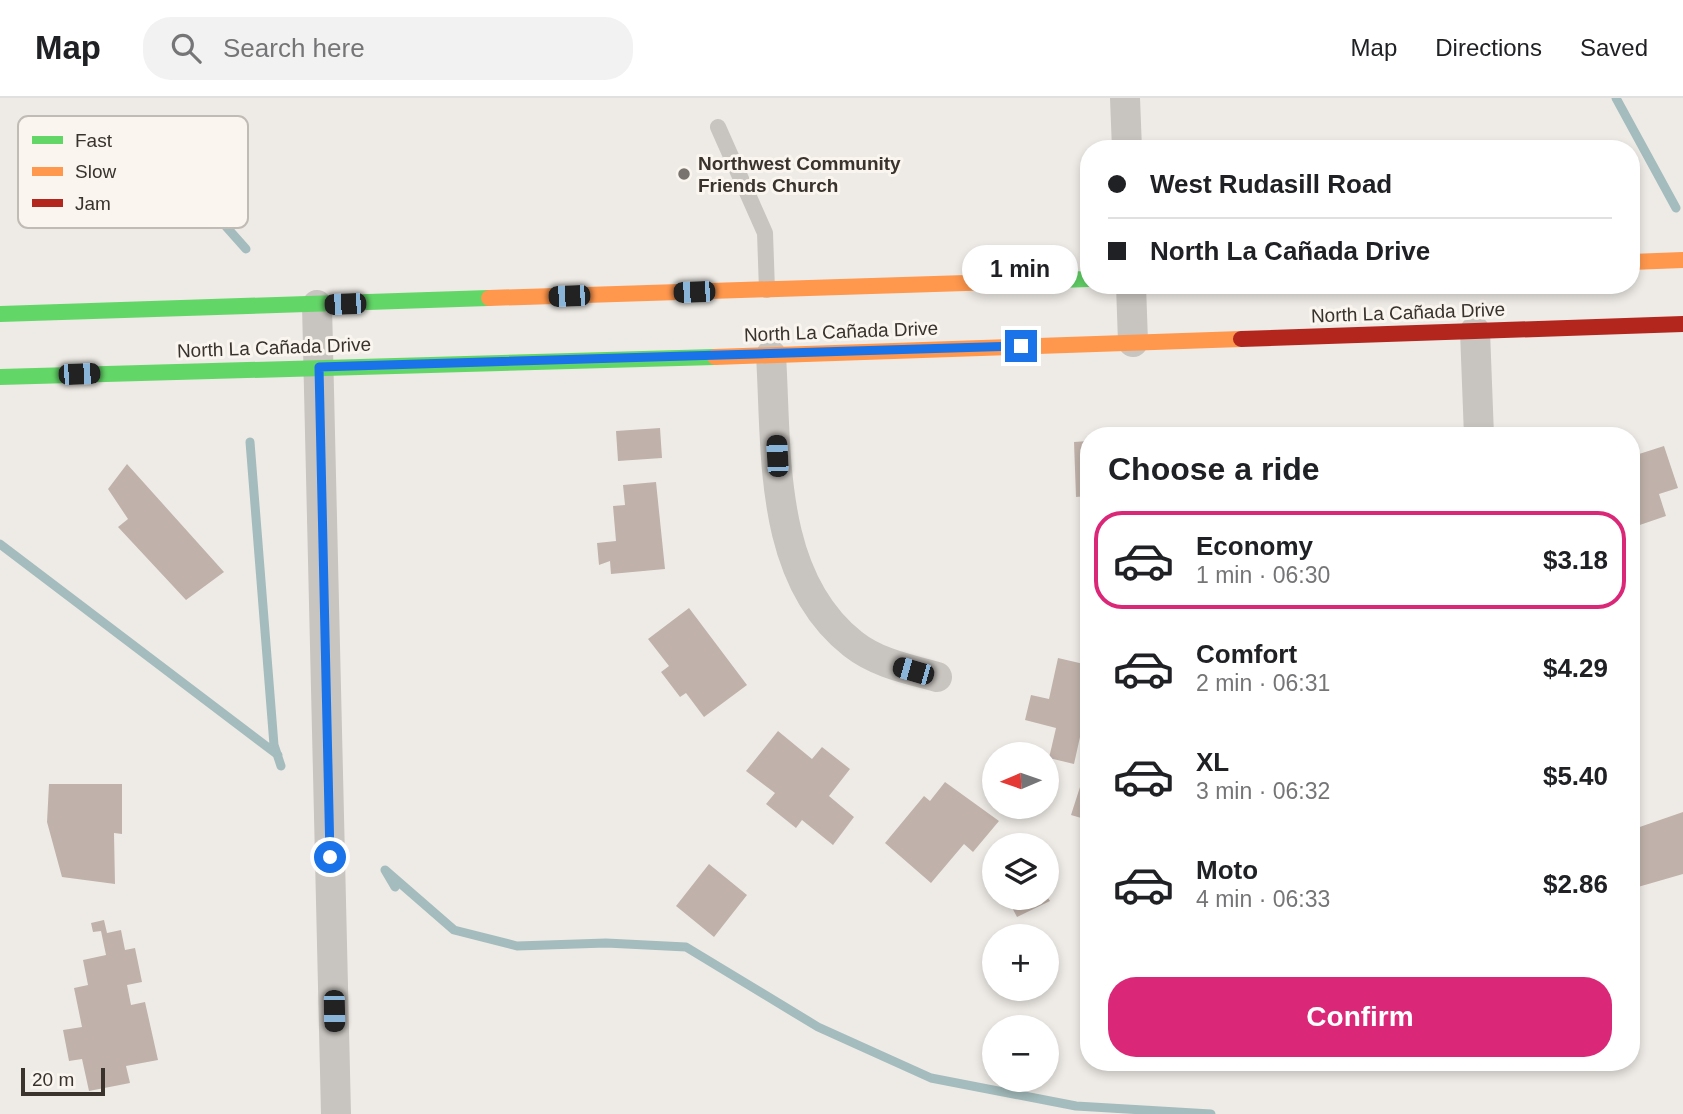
<!DOCTYPE html>
<meta charset="utf-8">
<style>
body{margin:0;font-family:Arial,sans-serif;background:#f2f2f2;color:#202124;height:100vh;display:flex;flex-direction:column;font-size:26px;white-space:nowrap}
*{box-sizing:border-box;margin:0}
p{font-size:23px;color:#757577}
.icon{flex:none;width:38px;height:38px;fill:none;stroke:currentColor;stroke-width:2;stroke-linecap:round;stroke-linejoin:round}
.map{position:relative;flex:1;overflow:hidden}
.side{position:absolute;left:1080px;top:329px;width:560px;height:644px;display:flex;flex-direction:column;background:#fff;border-radius:28px;box-shadow:0 4px 10px #0003}
.side>*{flex:none}
.banner{position:absolute;left:1080px;top:42px;width:560px;height:154px;border-radius:28px;box-shadow:0 4px 10px #0003;display:grid;align-content:center;height:154px;padding:0 28px;background:#fff}
.needle{width:46px;rotate:268deg}
.tools{position:absolute;left:982px;top:644px;display:grid;gap:14px}
.tools a{display:grid;place-items:center;width:77px;height:77px;border-radius:50%;background:#fff;box-shadow:0 4px 10px #0003;font-size:35px}
.scale{position:absolute;left:21px;bottom:18px;width:84px;box-sizing:border-box;padding-left:7px;border:4px solid #39322d;border-top:0;font-size:19px;line-height:24px;white-space:nowrap;color:#39322d;-webkit-text-stroke:5px #faf6ef;paint-order:stroke}
.end{position:absolute;width:32px;height:32px;margin:-16px;border:9px solid #1a73e8;background:#fff;box-shadow:0 0 0 4px #fff}
.from{border-radius:50%}
.bubble{position:absolute;height:49px;border-radius:24px;background:#fff;box-shadow:0 4px 10px #0003;font-size:23px;font-weight:700;line-height:49px;text-align:center}
.car{position:absolute;width:21px;height:42px;margin:-21px -10px;border-radius:9px;box-shadow:0 0 5px 2px #0007;background:linear-gradient(#222 24%,#8ab4d8 0 40%,#222 0 76%,#8ab4d8 0 86%,#222 0)}
.banner b{display:flex;align-items:center;gap:24px;height:66px;font-size:26px}
.banner b+b{border-top:2px solid #e0e0e0}
.banner i{width:18px;height:18px;background:#202124}
ul{padding:0;list-style:none}
li{display:flex;align-items:center;gap:21px;height:98px;margin:0 14px 10px;padding:0 14px;border:4px solid transparent;border-radius:28px}
li div{flex:1}
li b{display:block;font-size:26px}
li em{font-style:normal;font-weight:700}
li.active{border-color:#db2777}
li>.icon{width:63px;height:63px;stroke-width:1.5}
h2{padding:0 28px;font-size:32px;line-height:84px}
.cta{display:flex;gap:14px;margin-top:auto;padding:14px 28px}
.cta a{flex:1;height:80px;border-radius:28px;background:#db2777;color:#fff;font-size:28px;font-weight:700;line-height:80px;text-align:center}
header{display:flex;align-items:center;gap:42px;box-sizing:border-box;height:98px;padding:0 35px;background:#fff;border-bottom:2px solid #e0e0e0}
header strong{font-size:33px}
nav{display:flex;gap:38px;margin-inline-start:auto;font-size:24px}
.search{width:490px;height:63px;background:#f2f2f2;display:flex;align-items:center;gap:18px;box-sizing:border-box;padding:0 24px;border-radius:28px;color:#757577;font-size:26px}
.map>svg:first-child{display:block}
</style>
<header>
<strong>Map</strong>
<div class="search"><svg class="icon" aria-label="search" viewBox="0 0 24 24"><circle cx="10" cy="10" r="6"/><path d="M15 15l6 6"/></svg>Search here</div>
<nav><a>Map</a><a>Directions</a><a>Saved</a></nav>
</header>
<div class="map">
<svg width="1683" height="1016" viewBox="0 0 1683 1016">
<rect width="100%" height="100%" fill="#eeebe6"/>
<g fill="none" stroke-linecap="round" stroke-linejoin="round">
<!-- stream -->
<path stroke="#a4bcbd" stroke-width="9" d="M1616 0 1676 110
M141 33 246 151
M250 344 274 647 281 668
M0 446 278 657
M395 789 385 772 454 832 517 848 606 845 686 849 818 929 931 980 1076 1008 1211 1016"/>
</g>
<!-- building -->
<path fill="#c0b2aa" d="M660 330 662 360 618 363 616 333Z
M1088 343V398L1076 399 1074 344Z
M1631 343 1636 357 1664 348 1678 390 1659 396 1666 418 1631 430Z
M127 366 224 474 186 502 118 429 128 421 108 391Z
M656 384 665 471 611 476 610 463 599 467 597 445 616 443 613 408 625 407 623 387Z
M689 510 747 587 704 619 686 595 680 599 661 574 669 568 648 541Z
M1058 560 1088 567V641L1080 639 1074 666 1049 660 1056 630 1025 622 1031 597 1049 601Z
M778 633 812 661 822 649 850 671 829 698 854 719 833 747 802 722 796 730 766 706 775 695 746 673Z
M945 684 999 723 973 754 964 746 931 785 885 745 924 698 930 703Z
M49 686H122V736L114 735 115 786 62 779 47 724Z
M1080 689 1088 693V722L1071 717Z
M1683 714V776L1631 791V732Z
M709 766 747 797 714 839 676 808Z
M1007 800H1048L1050 803 1017 819Z
M104 822 107 835 121 832 125 852 135 850 142 884 127 887 131 907 145 904 158 962 126 968 130 985 89 993 82 961 69 963 63 932 82 929 74 890 88 887 83 862 106 857 101 833 93 834 91 825Z"/>
<g fill="none" stroke-linecap="round" stroke-linejoin="round">
<!-- lane -->
<path stroke="#c8c4bf" stroke-width="16" d="M718 29 765 135 767 192"/>
<!-- street -->
<path stroke="#c8c4bf" stroke-width="30" d="M1125 0 1127 51
M1131 187 1133 244
M317 207 336 1016
M1475 233 1479 338
M771 257C777 355 768 479 853 546 877 565 908 571 937 579"/>
<!-- fast -->
<path stroke="#63d668" stroke-width="16" d="M997 184 1088 181
M0 216 489 200
M0 279 715 259"/>
<!-- slow -->
<path stroke="#ff974d" stroke-width="16" d="M1631 164 1683 162
M489 200 997 184
M715 259 1241 241"/>
<!-- jam -->
<path stroke="#b3261e" stroke-width="16" d="M1241 241 1683 226"/>
</g>
<g fill="none" stroke-linecap="round" stroke-linejoin="round">
<!-- route -->
<path stroke="#1a73e8" stroke-width="9" d="M330 759 319 269 1021 248"/>
</g>
<!-- markers -->
<circle fill="#78736e" stroke="#faf6ef" stroke-width="2.5" cx="684" cy="76" r="7"/>
<g text-anchor="middle" stroke-width="6" stroke-linejoin="round" paint-order="stroke">
<!-- poi labels -->
<g font-size="19" font-weight="bold" fill="#39322d" stroke="#faf6ef" text-anchor="start">
<text x="698" y="72">Northwest Community<tspan x="698" dy="22">Friends Church</tspan></text>
</g>
<!-- street labels -->
<g font-size="19" fill="#39322d" stroke="#faf6ef">
<text transform="translate(1408 214) rotate(-2)" y="7">North La Cañada Drive</text>
<text transform="translate(841 233) rotate(-2)" y="7">North La Cañada Drive</text>
<text transform="translate(274 249) rotate(-2)" y="7">North La Cañada Drive</text>
</g>
</g>
<!-- legend -->
<rect x="18" y="18" width="230" height="112" rx="10" fill="#faf6ef" stroke="#c0bbb5" stroke-width="2"/>
<rect x="32" y="38" width="31" height="8" fill="#63d668"/>
<rect x="32" y="69" width="31" height="9" fill="#ff974d"/>
<rect x="32" y="101" width="31" height="8" fill="#b3261e"/>
<g font-size="19" fill="#39322d">
<text x="75" y="49">Fast</text>
<text x="75" y="80">Slow</text>
<text x="75" y="112">Jam</text>
</g>
</svg>
<div class="tools">
<a><svg class="needle" viewBox="-14 -14 28 28"><path d="M0-13l5 13h-10z" fill="#e53935"/><path d="M0 13l5-13h-10z" fill="#757577"/></svg></a>
<a><svg class="icon" aria-label="layers" viewBox="0 0 24 24"><path d="M12 4l9 5-9 5-9-5zM3 14l9 5 9-5"/></svg></a>
<a>+</a>
<a>−</a>
</div>
<div class="scale">20 m</div>
<i class="end from" style="left:330px;top:759px"></i>
<i class="end" style="left:1021px;top:248px"></i>
<div class="bubble" style="left:962px;top:147px;width:116px">1 min</div>
<i class="car" style="left:694px;top:194px;rotate:268deg"></i>
<i class="car" style="left:569px;top:198px;rotate:268deg"></i>
<i class="car" style="left:345px;top:206px;rotate:268deg"></i>
<i class="car" style="left:79px;top:276px;rotate:88deg"></i>
<i class="car" style="left:777px;top:358px;rotate:357deg"></i>
<i class="car" style="left:913px;top:573px;rotate:286deg"></i>
<i class="car" style="left:334px;top:913px;rotate:179deg"></i>
<div class="banner">
<b><i class="from"></i>West Rudasill Road</b>
<b><i></i>North La Cañada Drive</b>
</div>
<section class="side">
<h2>Choose a ride</h2>
<ul>
<li class="active"><svg class="icon" aria-label="car" viewBox="0 0 24 24"><path d="M5 17H2v-5l4-1 3-4h7l3 4 3 1v5h-3M9 17h6M6 11h13"/><circle cx="7" cy="17" r="2"/><circle cx="17" cy="17" r="2"/></svg><div><b>Economy</b><p>1 min · 06:30</p></div><em>$3.18</em></li>
<li><svg class="icon" aria-label="car" viewBox="0 0 24 24"><path d="M5 17H2v-5l4-1 3-4h7l3 4 3 1v5h-3M9 17h6M6 11h13"/><circle cx="7" cy="17" r="2"/><circle cx="17" cy="17" r="2"/></svg><div><b>Comfort</b><p>2 min · 06:31</p></div><em>$4.29</em></li>
<li><svg class="icon" aria-label="car" viewBox="0 0 24 24"><path d="M5 17H2v-5l4-1 3-4h7l3 4 3 1v5h-3M9 17h6M6 11h13"/><circle cx="7" cy="17" r="2"/><circle cx="17" cy="17" r="2"/></svg><div><b>XL</b><p>3 min · 06:32</p></div><em>$5.40</em></li>
<li><svg class="icon" aria-label="car" viewBox="0 0 24 24"><path d="M5 17H2v-5l4-1 3-4h7l3 4 3 1v5h-3M9 17h6M6 11h13"/><circle cx="7" cy="17" r="2"/><circle cx="17" cy="17" r="2"/></svg><div><b>Moto</b><p>4 min · 06:33</p></div><em>$2.86</em></li>
</ul>
<div class="cta"><a>Confirm</a></div>
</section>
</div>
